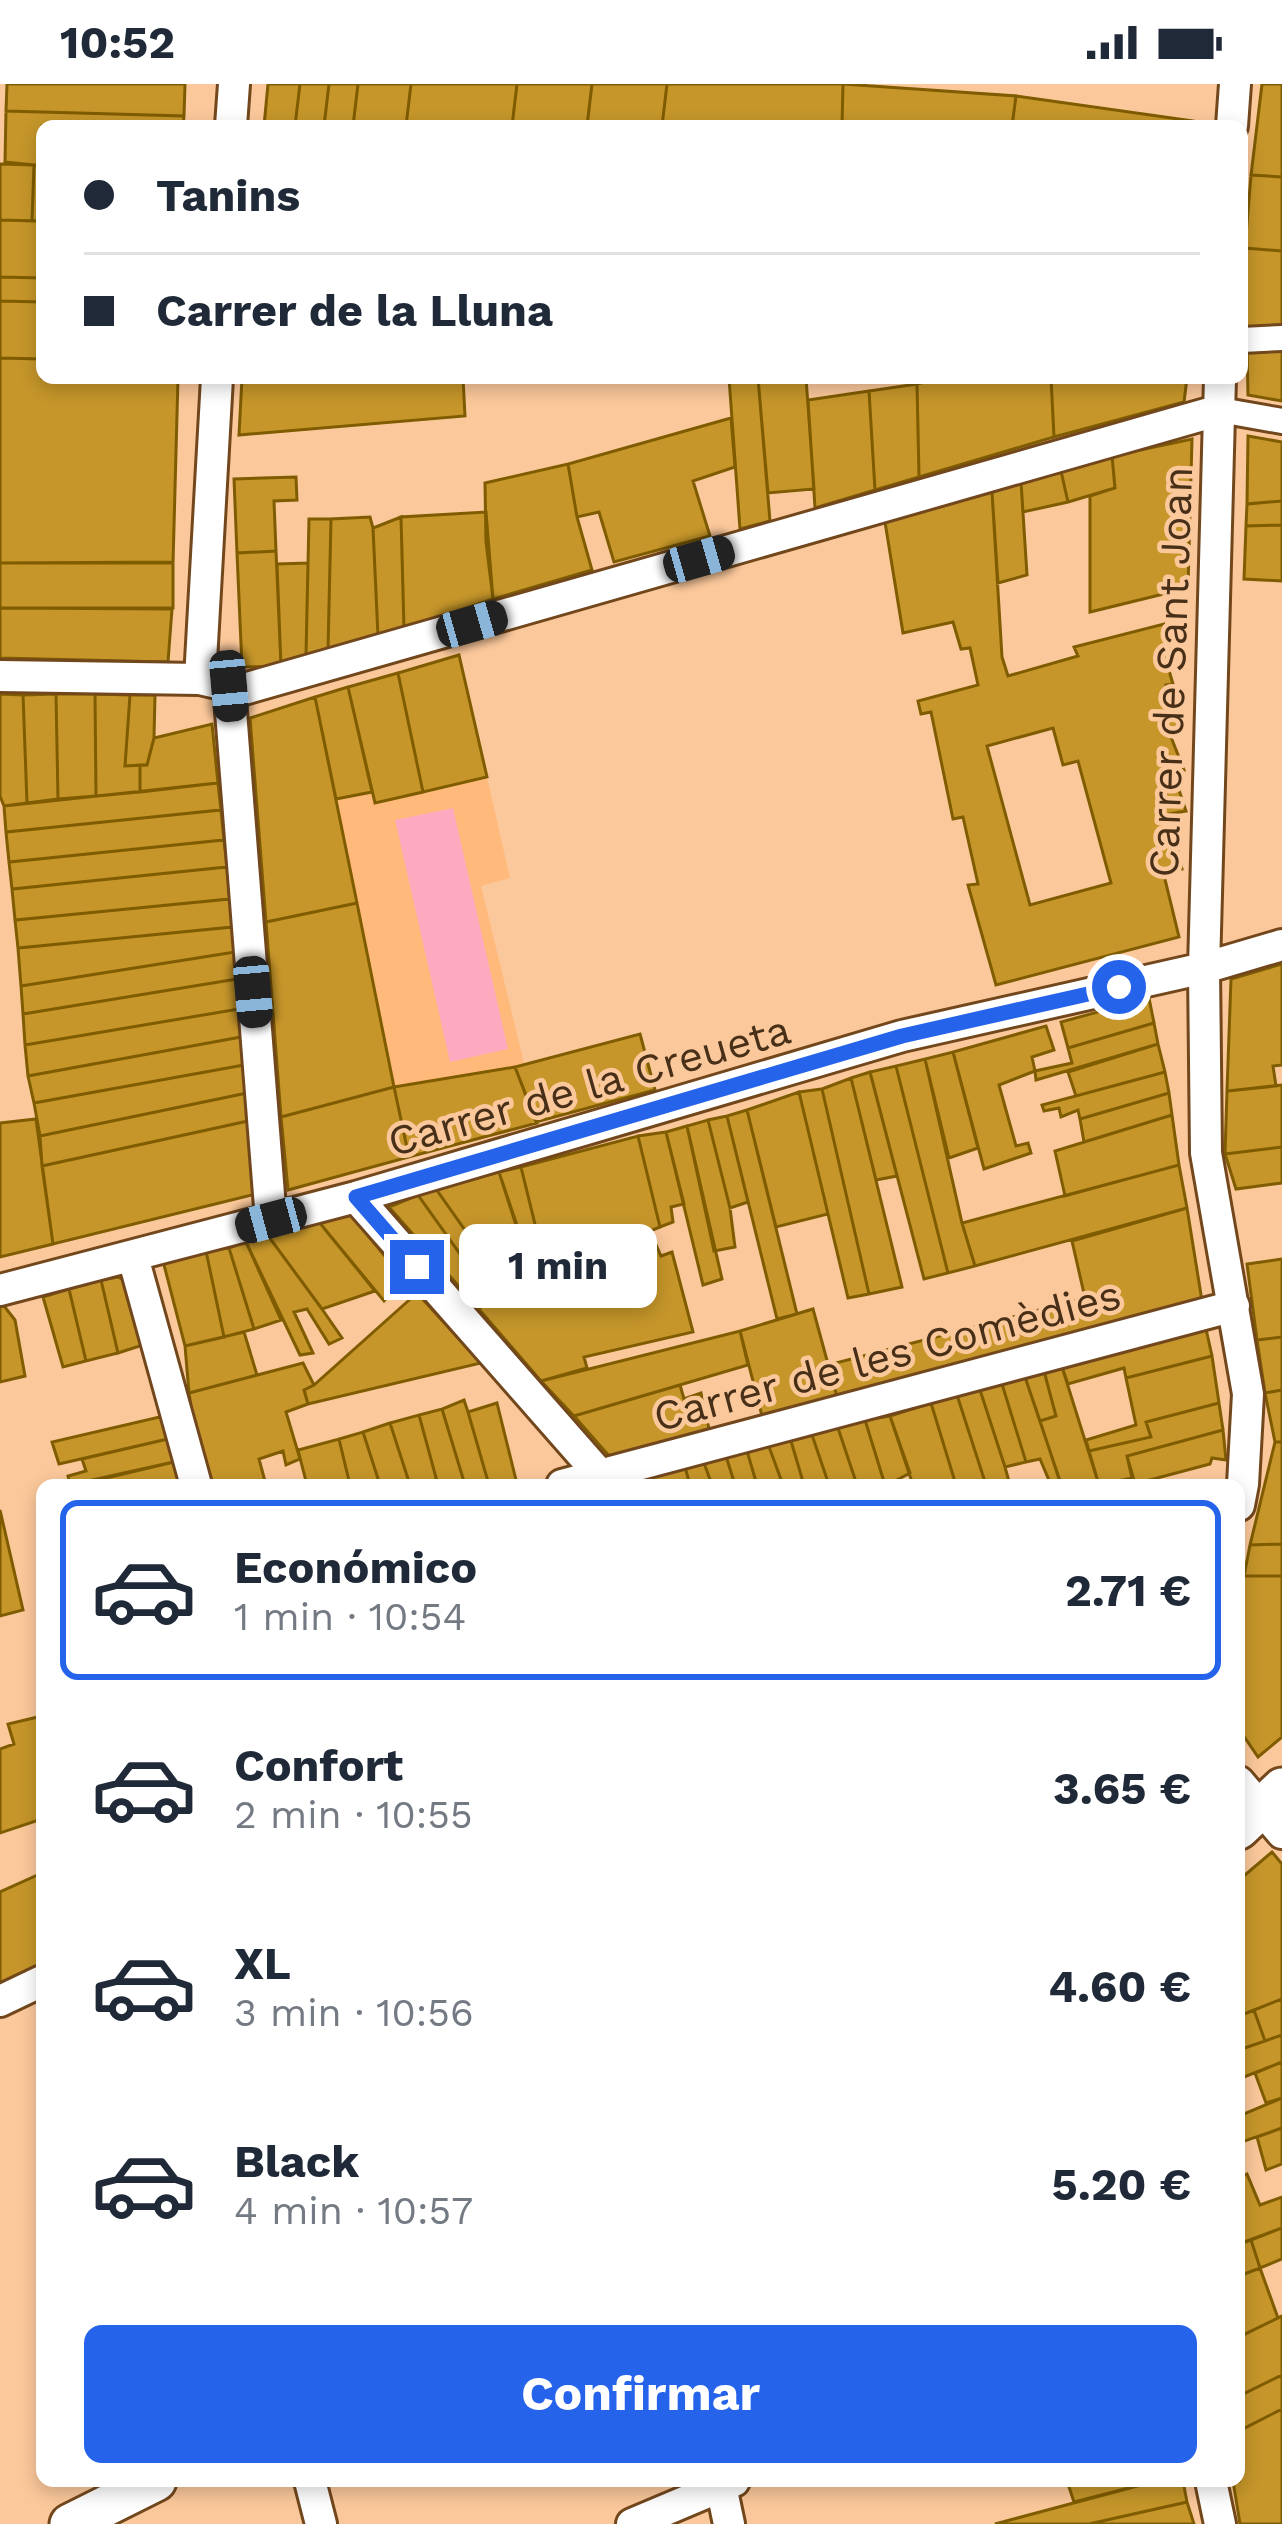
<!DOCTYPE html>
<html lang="es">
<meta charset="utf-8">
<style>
body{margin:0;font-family:"Work Sans",sans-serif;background:#f2f2f3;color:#1f2937;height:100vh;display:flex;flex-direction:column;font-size:45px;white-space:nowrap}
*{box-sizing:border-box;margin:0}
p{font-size:39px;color:#747a83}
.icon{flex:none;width:66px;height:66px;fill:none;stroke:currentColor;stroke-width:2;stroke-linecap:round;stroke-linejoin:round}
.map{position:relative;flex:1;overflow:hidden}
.sheet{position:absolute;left:36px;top:1395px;width:1209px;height:1008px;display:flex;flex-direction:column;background:#fff;border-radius:18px;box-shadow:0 6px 18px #0003}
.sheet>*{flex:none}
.guide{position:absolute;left:36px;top:36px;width:1212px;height:264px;border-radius:18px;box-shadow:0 6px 18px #0003;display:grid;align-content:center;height:264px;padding:0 48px;background:#fff}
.end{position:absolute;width:54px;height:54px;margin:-27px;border:15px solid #2563eb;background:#fff;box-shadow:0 0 0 6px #fff}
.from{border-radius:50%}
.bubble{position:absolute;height:84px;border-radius:18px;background:#fff;box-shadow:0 6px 18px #0003;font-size:39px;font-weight:700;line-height:84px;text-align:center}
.car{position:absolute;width:36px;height:72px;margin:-36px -18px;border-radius:15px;box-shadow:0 0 9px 3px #0007;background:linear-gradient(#222 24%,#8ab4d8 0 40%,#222 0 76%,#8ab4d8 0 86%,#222 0)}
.guide b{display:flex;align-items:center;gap:42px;height:114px;font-size:45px}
.guide b+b{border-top:3px solid #e0e1e3}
.guide i{width:30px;height:30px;background:#1f2937}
ul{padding:21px 0 0;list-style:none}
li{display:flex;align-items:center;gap:36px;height:180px;margin:0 24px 18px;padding:0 24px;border:6px solid transparent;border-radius:18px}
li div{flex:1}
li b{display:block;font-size:45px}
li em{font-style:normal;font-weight:700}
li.active{border-color:#2563eb}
li>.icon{width:108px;height:108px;stroke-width:1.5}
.action{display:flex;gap:24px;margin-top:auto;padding:24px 48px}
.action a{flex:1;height:138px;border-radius:18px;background:#2563eb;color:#fff;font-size:48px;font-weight:700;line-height:138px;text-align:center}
.status{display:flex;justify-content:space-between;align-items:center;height:84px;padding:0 60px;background:#fff;direction:ltr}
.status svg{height:33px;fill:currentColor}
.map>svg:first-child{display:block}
</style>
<div class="status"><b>10:52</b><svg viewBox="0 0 49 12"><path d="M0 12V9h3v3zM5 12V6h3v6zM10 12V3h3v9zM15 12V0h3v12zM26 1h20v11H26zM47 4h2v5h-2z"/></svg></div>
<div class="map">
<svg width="1282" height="2440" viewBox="0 0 1282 2440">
<rect width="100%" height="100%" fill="#fbc89b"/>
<!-- built -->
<path fill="#ffba7b" d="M459 571 510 794 481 802 524 979 515 983 394 1003 315 613Z"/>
<!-- green -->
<path fill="#fda9bf" d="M453 724 508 965 450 978 395 736Z"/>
<!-- building -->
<path fill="#c6962a" stroke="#7f5c00" stroke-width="3" fill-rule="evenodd" d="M7 0H185L184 32 6 27Z
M268 0H300L295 42H264Z
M300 0H329L324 42H295Z
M329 0H358L353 42H324Z
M358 0H411L406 42H353Z
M411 0H517L512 42H406Z
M517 0H592L587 42H512Z
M592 0H667L662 42H587Z
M667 0H843L842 42H662Z
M843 0 1016 12 1012 42H842Z
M1262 0H1282V93L1251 91Z
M1016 12 1193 37 1192 42H1012Z
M6 27 184 32 183 42H42V81H34L5 78Z
M0 80 34 81 32 137 0 136Z
M34 81H42V137H32Z
M1251 91 1282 93V167L1245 164Z
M0 136 42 137V194L0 193Z
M1245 164 1282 167V243H1242Z
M0 193 42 194V218L0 217Z
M0 217 42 218V275L0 274Z
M1247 265 1282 266V317L1248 311Z
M0 274 42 275V294H178L173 479H0Z
M242 294H463L465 332 239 351Z
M729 294H758L770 437 740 445Z
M758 294H806L814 405 768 409Z
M939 294H1051L1054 353 919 393 917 300Z
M1051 294H1187L1184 318 1054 353Z
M917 300 919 393 875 406 869 307Z
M869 307 875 406 815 424 808 316Z
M731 334 735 383 693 397 710 452 614 478 599 428 577 433 568 380Z
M1248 352 1282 358V417L1247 420Z
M1192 355 1188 504 1090 528V412L1115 404 1112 372Z
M1112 372 1115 404 1068 418 1061 387Z
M568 380 577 433 592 486 493 515 486 458 485 399Z
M1061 387 1068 418 1023 428 1021 398Z
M296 393 297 416 274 417 276 467 237 469 234 395Z
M1021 398 1027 491 998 499 992 408Z
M992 408 1002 573 1008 592 1078 572 1074 563 1164 540 1171 565 1163 566 1173 600 1166 601 1180 644 1169 648 1184 686 1173 688 1186 727 1169 730 1182 785 1163 787 1179 853 996 901 968 801 978 800 963 733 953 735 931 628 921 630 918 617 978 601 970 564 961 565 953 538 903 549 885 438ZM1053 644 1063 681 1078 677 1111 799 1030 821 987 662Z
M1282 417V441L1246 442 1247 420Z
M486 428 493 515 404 545 401 433Z
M370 433 373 444 378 552 328 566 331 435Z
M401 433 404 545 378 552 373 444Z
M309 435H331L328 566 306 571Z
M1282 441V497L1244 495 1246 442Z
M276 467 281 582 242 583 237 469Z
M173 478V524H0V479Z
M308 479 306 571 281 582 277 480Z
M0 524 172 525 168 578 0 574Z
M459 571 487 693 423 708 398 589Z
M398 589 423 708 375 719 348 603Z
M348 603 372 708 336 715 315 613Z
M0 610 23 611 27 719 4 722 0 712Z
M56 610H95L96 712 58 715Z
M56 610 58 715 27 719 23 611Z
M95 610 130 611 125 682 140 681V708L96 712Z
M130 611H155L154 654 147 681 125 682Z
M315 613 357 819 266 838 250 634Z
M212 640 218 699 140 708V681H147L154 654Z
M218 699 221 726 6 748 4 722Z
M221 726 224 756 9 778 6 748Z
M224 756 227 783 12 805 9 778Z
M227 783 230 815 15 836 12 805Z
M230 815 233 843 18 864 15 836Z
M357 819 394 1003 281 1033 266 838Z
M233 843 235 868 21 902 18 864Z
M235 868 237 895 23 930 21 902Z
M1282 880V981L1273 982 1276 1002 1227 1007 1231 895Z
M237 895 239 925 25 961 23 930Z
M1149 914 1154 939 1068 964 1061 938Z
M239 925 241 953 28 992 25 961Z
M1154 939 1158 960 1036 996 1035 987 1072 979 1068 964Z
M1046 942 1054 966 1032 973 1035 987 999 1001 1016 1062 1028 1059 1031 1069 984 1085 953 968Z
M640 950 655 1006 536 1038 515 983Z
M241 953 244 981 34 1019 28 992Z
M1158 960 1165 988 1076 1012 1068 988Z
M953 968 978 1064 949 1074 925 975Z
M925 975 962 1139 975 1182 948 1189 896 982Z
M244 981 247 1009 40 1052 34 1019Z
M896 982 948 1189 924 1195 870 988Z
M515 983 537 1039 409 1073 394 1003Z
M870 988 897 1092 876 1096 851 994Z
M1165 988 1169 1009 1080 1035 1078 1026 1061 1033 1059 1024 1044 1027 1042 1021Z
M851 994 902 1203 869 1210 822 1005Z
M1282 1001V1063L1225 1070 1227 1007Z
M394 1003 409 1073 288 1106 281 1033Z
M822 1005 869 1210 848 1214 799 1008Z
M799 1008 828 1130 776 1143 747 1026Z
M247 1009 248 1037 42 1082 40 1052Z
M1169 1009 1172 1031 1084 1058 1080 1035Z
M747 1026 797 1230 777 1235 727 1032Z
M1172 1031 1179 1081 1065 1112 1055 1067Z
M727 1032 748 1118 730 1124 708 1036Z
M36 1035 53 1160 0 1173V1039Z
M708 1036 730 1124 735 1163 714 1167 687 1042Z
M248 1037 256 1110 53 1160 42 1082Z
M687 1042 722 1195 703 1201 666 1048Z
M666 1048 684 1120 671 1123 673 1138 660 1143 638 1052Z
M638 1052 660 1143 650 1147 661 1172 672 1168 693 1248 584 1273 587 1284 541 1297 478 1224 603 1187 599 1158 544 1177 521 1083Z
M1282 1063V1099L1236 1105 1225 1070Z
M1179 1081 1187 1124 975 1182 962 1139Z
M521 1083 544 1177 530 1180 499 1088Z
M499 1088 537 1207 513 1214 501 1196 517 1186 504 1153 479 1166 436 1105Z
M436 1105 513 1214 495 1219 418 1111Z
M418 1111 495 1219 478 1224 389 1123Z
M1187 1124 1202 1217 837 1313 828 1281 1085 1214 1072 1157Z
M351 1131 403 1194 384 1217 319 1138Z
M319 1138 375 1207 322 1225 269 1153Z
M269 1153 322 1225 342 1254 329 1260 307 1225 294 1228 313 1269 300 1271 246 1158Z
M246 1158 281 1236 254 1245 229 1164Z
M229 1164 254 1245 224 1253 206 1167Z
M206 1167 224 1253 185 1262 163 1177Z
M1282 1175V1253L1257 1256 1247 1180Z
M118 1193 135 1202 149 1259 118 1269 101 1196Z
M101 1196 118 1269 86 1277 69 1205Z
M69 1205 86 1277 63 1283 43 1213Z
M417 1209 481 1279 308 1320 304 1306 314 1301Z
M4 1222 15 1236 25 1292 0 1298V1223Z
M813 1225 837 1313 762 1332 740 1247Z
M1206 1245 1212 1272 1126 1294 1124 1284 1068 1300 1062 1283Z
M740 1247 748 1281 574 1332 541 1297Z
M244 1248 257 1291 189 1309 185 1262Z
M1282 1253V1306L1265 1309 1257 1256Z
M1212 1272 1219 1319 1146 1338 1151 1353 1089 1367 1086 1356 1136 1341 1126 1294Z
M303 1279 314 1301 304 1306 308 1320 286 1328 300 1375 286 1381 283 1367 259 1375 266 1401H210L196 1356 189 1309Z
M1062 1283 1099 1401H1061L1040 1337 1056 1332 1044 1287Z
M1044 1287 1056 1332 1040 1337 1025 1293Z
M1025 1293 1060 1397 1051 1401 1040 1375 1026 1378 1002 1300Z
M1002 1300 1026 1378 1005 1383 980 1306Z
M680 1301 684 1315 701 1309 709 1345 610 1373 574 1332Z
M980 1306 1005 1383 1010 1401H986L957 1311Z
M1282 1306V1358H1275L1265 1309Z
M957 1311 986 1401H956L931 1319Z
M464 1316 468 1328 489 1401H465L442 1325Z
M497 1319 516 1396 489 1401 468 1328Z
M931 1319 956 1401H913L890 1332Z
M1219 1319 1223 1346 1127 1372 1132 1394 1099 1401 1089 1367 1151 1353 1146 1338Z
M442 1325 465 1401H438L419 1331Z
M168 1331 172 1354 59 1380 52 1358Z
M419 1331 438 1401H410L390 1339Z
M890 1332 910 1389 897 1396 899 1401H885L865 1336Z
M865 1336 885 1401H857L838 1344Z
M390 1339 410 1401H380L363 1348Z
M838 1344 857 1401H829L812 1351Z
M1223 1346 1226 1376 1212 1374 1210 1380 1135 1400 1127 1372Z
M363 1348 380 1401H350L339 1355Z
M812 1351 829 1401H804L791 1357Z
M172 1354 178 1377 70 1401 68 1392 86 1387 82 1375Z
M339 1355 350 1401H307L298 1366Z
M791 1357 804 1401H783L768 1360Z
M1275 1358H1282V1460L1250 1461Z
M768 1360 783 1401H757L747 1367Z
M747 1367 757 1401H735L726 1372Z
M726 1372 735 1401H712L704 1379Z
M178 1377 183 1399 100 1401 98 1396Z
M704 1379 712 1401H690L685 1383Z
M685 1383 690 1401H647L644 1392Z
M0 1426 23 1526 0 1532Z
M1282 1460V1492H1244L1250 1461Z
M1244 1492H1282V1653L1258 1673 1239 1645V1512Z
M42 1632V1735L0 1749V1665L14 1660 8 1640Z
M1272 1768 1282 1780V1915L1239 1932V1796Z
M42 1789V1879L0 1899V1808Z
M1282 1915V1951L1265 1957 1254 1926Z
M1254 1926 1265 1957 1239 1966V1932Z
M1282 1951V1978L1239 1995V1966Z
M1282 1978V2014L1266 2019 1255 1989Z
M1282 2014V2044L1239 2059V2032Z
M1282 2044V2080L1266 2086 1257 2053Z
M1247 2090 1260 2121 1282 2113V2144L1239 2160V2127L1242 2126 1239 2115V2094Z
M1282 2144V2175L1260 2184 1251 2156Z
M1251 2156 1260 2184 1239 2192V2160Z
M1260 2184 1278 2234 1239 2253V2224L1242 2223 1239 2215V2192Z
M1282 2232V2291L1239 2312V2253Z
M1282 2291V2325L1239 2347V2312Z
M1282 2325V2440H1240L1233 2397H1239V2347Z
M1067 2397H1156L1074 2418Z
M1156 2397H1183L1187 2418 1089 2440H995Z
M1187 2418 1194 2440H1089Z"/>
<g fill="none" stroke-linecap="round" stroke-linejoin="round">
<!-- pedestrian casing -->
<g stroke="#72471c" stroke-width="30">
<path id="pedestrian" d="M1242 256 1282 254
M1220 326 1282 337"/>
</g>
<!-- minor casing -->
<g stroke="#72471c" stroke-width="36">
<path id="minor" d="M231 42 234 0
M1232 42 1235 0
M1220 294 1204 884 1206 1069 1248 1310 1243 1400 1239 1421
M0 592 200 595 244 605 1220 326
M200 595 217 294
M229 602 271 1136
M356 1113 609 1401
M133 1173 196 1401
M0 1206 356 1113 902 952 1204 884 1282 861
M562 1401 1234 1222
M1239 1698 1282 1749
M0 1917 42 1897
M310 2397 321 2440
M720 2397 729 2440
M1211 2397 1220 2440
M632 2440 734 2397"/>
</g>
<!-- tertiary casing -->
<g stroke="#72471c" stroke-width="45">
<path id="tertiary" d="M1239 1745 1282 1704
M70 2440 156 2397"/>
</g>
<!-- pedestrian -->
<use href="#pedestrian" stroke="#fff" stroke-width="24"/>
<!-- minor -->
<use href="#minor" stroke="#fff" stroke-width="30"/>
<!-- tertiary -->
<use href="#tertiary" stroke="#fff" stroke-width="39"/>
</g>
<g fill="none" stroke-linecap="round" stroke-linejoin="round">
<!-- route -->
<path stroke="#2563eb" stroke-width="15" d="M417 1183 356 1113 902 952 1119 903"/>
</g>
<g text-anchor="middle" stroke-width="9" stroke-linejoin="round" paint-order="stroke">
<!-- street labels -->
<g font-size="42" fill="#482f18" stroke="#fbc89b">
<text transform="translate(1170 588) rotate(-88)" y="15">Carrer de Sant Joan</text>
<text transform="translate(589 1001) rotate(-16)" y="15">Carrer de la Creueta</text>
<text transform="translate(887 1271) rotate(-15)" y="15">Carrer de les Comèdies</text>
</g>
</g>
</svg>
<i class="end from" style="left:1119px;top:903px"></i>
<i class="end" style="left:417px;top:1183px"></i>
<div class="bubble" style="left:459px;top:1140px;width:198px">1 min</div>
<i class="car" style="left:699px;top:475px;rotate:74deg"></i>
<i class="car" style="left:472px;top:540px;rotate:74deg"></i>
<i class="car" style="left:229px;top:602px;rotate:175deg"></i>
<i class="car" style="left:253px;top:908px;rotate:175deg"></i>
<i class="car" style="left:271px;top:1136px;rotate:255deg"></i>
<div class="guide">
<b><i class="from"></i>Tanins</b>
<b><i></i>Carrer de la Lluna</b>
</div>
<section class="sheet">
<ul>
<li class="active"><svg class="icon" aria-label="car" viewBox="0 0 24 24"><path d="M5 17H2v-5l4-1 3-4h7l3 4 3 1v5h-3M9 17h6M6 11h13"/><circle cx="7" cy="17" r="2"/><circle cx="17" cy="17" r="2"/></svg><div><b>Económico</b><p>1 min · 10:54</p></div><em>2.71 €</em></li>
<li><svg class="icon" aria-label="car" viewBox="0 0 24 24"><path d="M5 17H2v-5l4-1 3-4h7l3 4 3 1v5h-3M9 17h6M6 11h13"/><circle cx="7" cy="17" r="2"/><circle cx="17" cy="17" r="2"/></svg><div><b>Confort</b><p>2 min · 10:55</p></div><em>3.65 €</em></li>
<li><svg class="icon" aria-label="car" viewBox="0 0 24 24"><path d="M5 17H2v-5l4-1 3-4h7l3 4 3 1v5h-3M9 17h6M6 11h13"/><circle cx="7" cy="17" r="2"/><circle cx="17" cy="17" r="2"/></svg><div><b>XL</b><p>3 min · 10:56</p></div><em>4.60 €</em></li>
<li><svg class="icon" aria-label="car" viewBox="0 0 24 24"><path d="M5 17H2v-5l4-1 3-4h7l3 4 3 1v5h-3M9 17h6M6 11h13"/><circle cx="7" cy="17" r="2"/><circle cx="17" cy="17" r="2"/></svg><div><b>Black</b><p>4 min · 10:57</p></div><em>5.20 €</em></li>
</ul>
<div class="action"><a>Confirmar</a></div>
</section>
</div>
